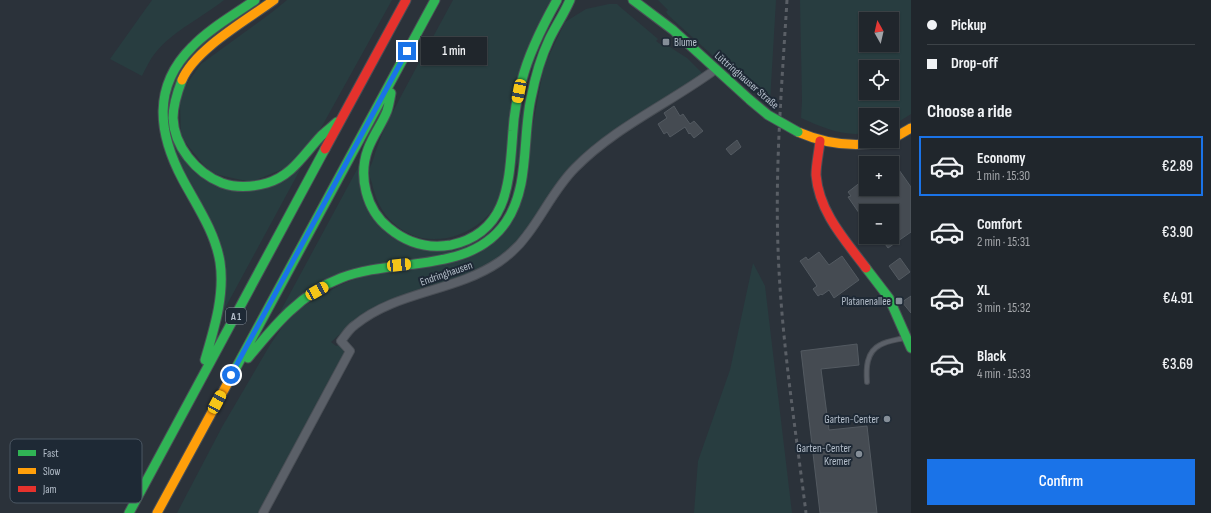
<!DOCTYPE html>
<meta charset="utf-8">
<style>
body{margin:0;font-family:"Sofia Sans Condensed",sans-serif;background:#2d3238;color:#f1f3f6;height:100vh;display:flex;flex-direction:column;font-size:15px;white-space:nowrap}
*{box-sizing:border-box;margin:0}
p{font-size:13px;color:#a2a5a9}
.icon{flex:none;width:22px;height:22px;fill:none;stroke:currentColor;stroke-width:2;stroke-linecap:round;stroke-linejoin:round}
.map{position:relative;flex:1;overflow:hidden}
.side{display:flex;flex-direction:column;background:#20262c;width:300px}
.side>*{flex:none}
.top-card{display:grid;align-content:center;height:88px;padding:0 16px;background:#20262c}
.needle{width:26px;rotate:352deg}
.controls{position:absolute;left:859px;top:12px;display:grid;gap:8px}
.controls a{display:grid;place-items:center;width:40px;height:40px;border-radius:0px;background:#20262c;box-shadow:0 1px 3px #0004,0 0 0 1px #3d4348;font-size:20px}
.end{position:absolute;width:18px;height:18px;margin:-9px;border:5px solid #1a73e8;background:#fff;box-shadow:0 0 0 2px #fff}
.from{border-radius:50%}
.bubble{position:absolute;height:28px;border-radius:0px;background:#20262c;box-shadow:0 1px 3px #0004,0 0 0 1px #3d4348;font-size:13px;font-weight:600;line-height:28px;text-align:center}
.car{position:absolute;width:12px;height:24px;margin:-12px -6px;border-radius:5px;box-shadow:0 0 3px 1px #0007;background:linear-gradient(#f5c518 24%,#345 0 40%,#f5c518 0 76%,#345 0 86%,#f5c518 0)}
.top-card b{display:flex;align-items:center;gap:14px;height:38px;font-size:15px}
.top-card b+b{border-top:1px solid #3d4348}
.top-card i{width:10px;height:10px;background:#f1f3f6}
ul{padding:0;list-style:none}
li{display:flex;align-items:center;gap:12px;height:60px;margin:0 8px 6px;padding:0 8px;border:2px solid transparent;border-radius:0px}
li div{flex:1}
li b{display:block;font-size:15px}
li em{font-style:normal;font-weight:600}
li.current{border-color:#1a73e8}
li>.icon{width:36px;height:36px;stroke-width:1.5}
h2{padding:0 16px;font-size:18px;line-height:48px}
.action{display:flex;gap:8px;margin-top:auto;padding:8px 16px}
.action a{flex:1;height:46px;border-radius:0px;background:#1a73e8;color:#fff;font-size:16px;font-weight:600;line-height:46px;text-align:center}
main{display:flex;flex:1;min-height:0}
.map>svg:first-child{display:block}
</style>
<main>
<div class="map">
<svg width="911" height="513" viewBox="0 0 911 513">
<rect width="100%" height="100%" fill="#2b323a"/>
<!-- green -->
<path fill="#283d40" fill-rule="evenodd" d="M152 0H224C203 17 173 31 156 52 150 59 146 68 142 76L110 59Z
M263 0H268C243 19 198 45 182 72 145 132 197 206 267 187 279 184 290 176 301 168L223 312C226 286 225 259 216 234 193 173 130 120 190 55 211 33 239 18 263 0Z
M287 0H392L316 137 293 165 251 182 210 173 181 137 180 103 185 86 201 64 271 13Z
M453 0H551L498 203C493 209 488 216 482 221 466 235 443 242 422 238 395 232 377 210 372 183 371 180 369 175 369 171 369 169 371 165 372 163 376 149 381 136 387 123 408 82 431 41 453 0Z
M658 0H776L770 102 724 66 668 15 666 12 668 10Z
M800 0H911V114L892 126V115H866V133C844 137 821 127 801 118L802 101ZM866 19H892V45H866ZM866 67H892V93H866Z
M609 4H617L619 6 658 39 656 41 663 46 665 44 687 58 703 74 602 140 536 216 519 239 499 257 489 265 461 277 409 293 356 320 331 342 336 346 339 345C344 348 344 350 344 355L261 513H177L222 427 270 345 285 323 302 307 340 285 360 277 467 258 530 140 544 66 565 22 586 9Z
M529 67 534 69C529 88 524 107 522 128 520 154 520 181 510 205 485 268 409 253 357 269 328 278 304 293 281 312H280L360 164C359 196 369 218 394 238 409 249 430 253 449 249 481 243 505 220 512 187 517 167 516 145 518 124 520 105 524 86 529 67Z
M753 263 765 286 792 513H694L698 461 730 370Z"/>
<!-- building -->
<path fill="#454b52" stroke="#535a61" d="M674 106 680 116 683 114 690 124 694 121 703 131 694 138 690 133 689 134 685 127 670 137 667 132 664 134 658 124 667 118 664 113Z
M737 140 741 147 731 155 726 149Z
M892 160 911 187V232L888 248 880 237H892V211H866V223L848 197 851 196 848 192 866 178V189H892Z
M819 252 829 265 842 256 859 280 834 298 829 290 822 295 821 294 818 296 813 289 817 286 800 261 806 257 808 260Z
M900 258 910 272 899 280 889 266Z
M911 296V313L902 302Z
M857 344 859 365 821 369 829 430 867 426 877 513H820L801 351Z"/>
<g fill="none" stroke-linecap="round" stroke-linejoin="round">
<!-- lane casing -->
<g stroke="#494e55" stroke-width="6">
<path id="lane" d="M867 382C866 369 866 352 880 345 887 341 896 340 904 338"/>
</g>
<!-- street casing -->
<g stroke="#494e55" stroke-width="10">
<path id="street" d="M263 513 350 351 341 341C345 336 349 329 355 325 396 291 455 292 499 262 509 255 520 245 527 235 544 213 555 188 575 168 615 127 670 103 716 69"/>
</g>
<!-- fast casing -->
<g stroke="#494e55" stroke-width="11">
<path id="fast" d="M633 0 673 30 750 100
M182 80C177 93 173 105 173 118 174 146 196 173 222 183 236 188 253 187 267 183 292 176 304 154 321 136 326 131 332 127 337 122
M391 93C390 99 389 105 387 111 382 124 373 135 368 149 358 176 366 210 389 228 407 243 428 249 451 245 510 232 509 179 513 131 514 114 517 97 522 80 529 52 543 25 557 0
M866 268 889 298 911 348
M248 358C274 326 301 293 341 278 394 257 470 275 506 222 530 186 522 139 531 98 535 78 540 59 549 40 555 27 564 14 570 0
M205 360C214 329 225 295 220 262 215 232 197 206 183 180 158 133 152 87 192 47 210 28 234 15 255 0
M231 377 435 0
M129 513 325 149"/>
</g>
<!-- slow casing -->
<g stroke="#494e55" stroke-width="11">
<path id="slow" d="M182 80C195 49 247 20 274 0
M798 132C828 145 856 148 887 141
M892 139 911 128
M157 513 231 377"/>
</g>
<!-- jam casing -->
<g stroke="#494e55" stroke-width="11">
<path id="jam" d="M820 141C819 152 816 164 816 175 819 212 845 240 866 268
M325 149 406 0"/>
</g>
<!-- lane -->
<use href="#lane" stroke="#5b6068" stroke-width="4"/>
<!-- street -->
<use href="#street" stroke="#5b6068" stroke-width="8"/>
<!-- fast -->
<use href="#fast" stroke="#30b455" stroke-width="9"/>
<!-- slow -->
<use href="#slow" stroke="#ff9f0a" stroke-width="9"/>
<!-- jam -->
<use href="#jam" stroke="#e5322d" stroke-width="9"/>
<!-- rail -->
<path stroke="#5a5f66" stroke-width="3" stroke-dasharray="4 4" stroke-linecap="butt" d="M787 0C782 83 775 165 778 248 781 337 795 425 806 513"/>
<!-- fast-bridge casing -->
<g stroke="#494f57" stroke-width="11" stroke-linecap="butt">
<path id="fast-bridge" d="M750 100 768 115 798 132"/>
</g>
<!-- fast-bridge -->
<use href="#fast-bridge" stroke="#30b455" stroke-width="9"/>
</g>
<g fill="none" stroke-linecap="round" stroke-linejoin="round">
<!-- route -->
<path stroke="#1a73e8" stroke-width="5" d="M231 375 407 51"/>
</g>
<!-- markers -->
<g fill="#858e98" stroke="#1e2935" stroke-width="1.5">
<rect x="662" y="38" width="8" height="8" rx="2"/>
<rect x="895" y="297" width="8" height="8" rx="2"/>
<circle cx="887" cy="419" r="4"/>
<circle cx="859" cy="454" r="4"/>
</g>
<g text-anchor="middle" stroke-width="4" stroke-linejoin="round" paint-order="stroke">
<!-- shield labels -->
<rect fill="#1e2935" stroke="#88929e" stroke-width="1" x="226" y="308" width="20" height="16" rx="3"/>
<g font-size="10" font-weight="bold" fill="#b5bfcb">
<text x="236" y="320">A 1</text>
</g>
<!-- poi labels -->
<g font-size="11" fill="#b5bfcb" stroke="#1e2935" text-anchor="end">
<text x="674" y="46" text-anchor="start">Blume</text>
<text x="891" y="305">Platanenallee</text>
<text x="879" y="423">Garten-Center</text>
<text x="851" y="452">Garten-Center<tspan x="851" dy="13">Kremer</tspan></text>
</g>
<!-- street labels -->
<g font-size="11" fill="#b5bfcb" stroke="#1e2935">
<text transform="translate(747 80) rotate(41)" y="4">Lüttringhauser Straße</text>
<text transform="translate(446 273) rotate(-19)" y="4">Endringhausen</text>
</g>
</g>
<!-- legend -->
<rect x="10" y="439" width="132" height="64" rx="6" fill="#1e2935" stroke="#4b5662" stroke-width="1"/>
<rect x="18" y="450" width="18" height="6" fill="#30b455"/>
<rect x="18" y="468" width="18" height="6" fill="#ff9f0a"/>
<rect x="18" y="486" width="18" height="6" fill="#e5322d"/>
<g font-size="11" fill="#b5bfcb">
<text x="43" y="457">Fast</text>
<text x="43" y="475">Slow</text>
<text x="43" y="493">Jam</text>
</g>
</svg>
<div class="controls">
<a><svg class="needle" viewBox="-14 -14 28 28"><path d="M0-13l5 13h-10z" fill="#e53935"/><path d="M0 13l5-13h-10z" fill="#a2a5a9"/></svg></a>
<a><svg class="icon" aria-label="locate" viewBox="0 0 24 24"><circle cx="12" cy="12" r="6"/><path d="M12 2v4M12 18v4M2 12h4M18 12h4"/></svg></a>
<a><svg class="icon" aria-label="layers" viewBox="0 0 24 24"><path d="M12 4l9 5-9 5-9-5zM3 14l9 5 9-5"/></svg></a>
<a>+</a>
<a>−</a>
</div>
<i class="end from" style="left:231px;top:375px"></i>
<i class="end" style="left:407px;top:51px"></i>
<div class="bubble" style="left:421px;top:37px;width:66px">1 min</div>
<i class="car" style="left:519px;top:91px;rotate:191deg"></i>
<i class="car" style="left:399px;top:265px;rotate:84deg"></i>
<i class="car" style="left:317px;top:291px;rotate:61deg"></i>
<i class="car" style="left:217px;top:402px;rotate:28deg"></i>
</div>
<section class="side">
<div class="top-card">
<b><i class="from"></i>Pickup</b>
<b><i></i>Drop-off</b>
</div>
<h2>Choose a ride</h2>
<ul>
<li class="current"><svg class="icon" aria-label="car" viewBox="0 0 24 24"><path d="M5 17H2v-5l4-1 3-4h7l3 4 3 1v5h-3M9 17h6M6 11h13"/><circle cx="7" cy="17" r="2"/><circle cx="17" cy="17" r="2"/></svg><div><b>Economy</b><p>1 min · 15:30</p></div><em>€2.89</em></li>
<li><svg class="icon" aria-label="car" viewBox="0 0 24 24"><path d="M5 17H2v-5l4-1 3-4h7l3 4 3 1v5h-3M9 17h6M6 11h13"/><circle cx="7" cy="17" r="2"/><circle cx="17" cy="17" r="2"/></svg><div><b>Comfort</b><p>2 min · 15:31</p></div><em>€3.90</em></li>
<li><svg class="icon" aria-label="car" viewBox="0 0 24 24"><path d="M5 17H2v-5l4-1 3-4h7l3 4 3 1v5h-3M9 17h6M6 11h13"/><circle cx="7" cy="17" r="2"/><circle cx="17" cy="17" r="2"/></svg><div><b>XL</b><p>3 min · 15:32</p></div><em>€4.91</em></li>
<li><svg class="icon" aria-label="car" viewBox="0 0 24 24"><path d="M5 17H2v-5l4-1 3-4h7l3 4 3 1v5h-3M9 17h6M6 11h13"/><circle cx="7" cy="17" r="2"/><circle cx="17" cy="17" r="2"/></svg><div><b>Black</b><p>4 min · 15:33</p></div><em>€3.69</em></li>
</ul>
<div class="action"><a>Confirm</a></div>
</section>
</main>
